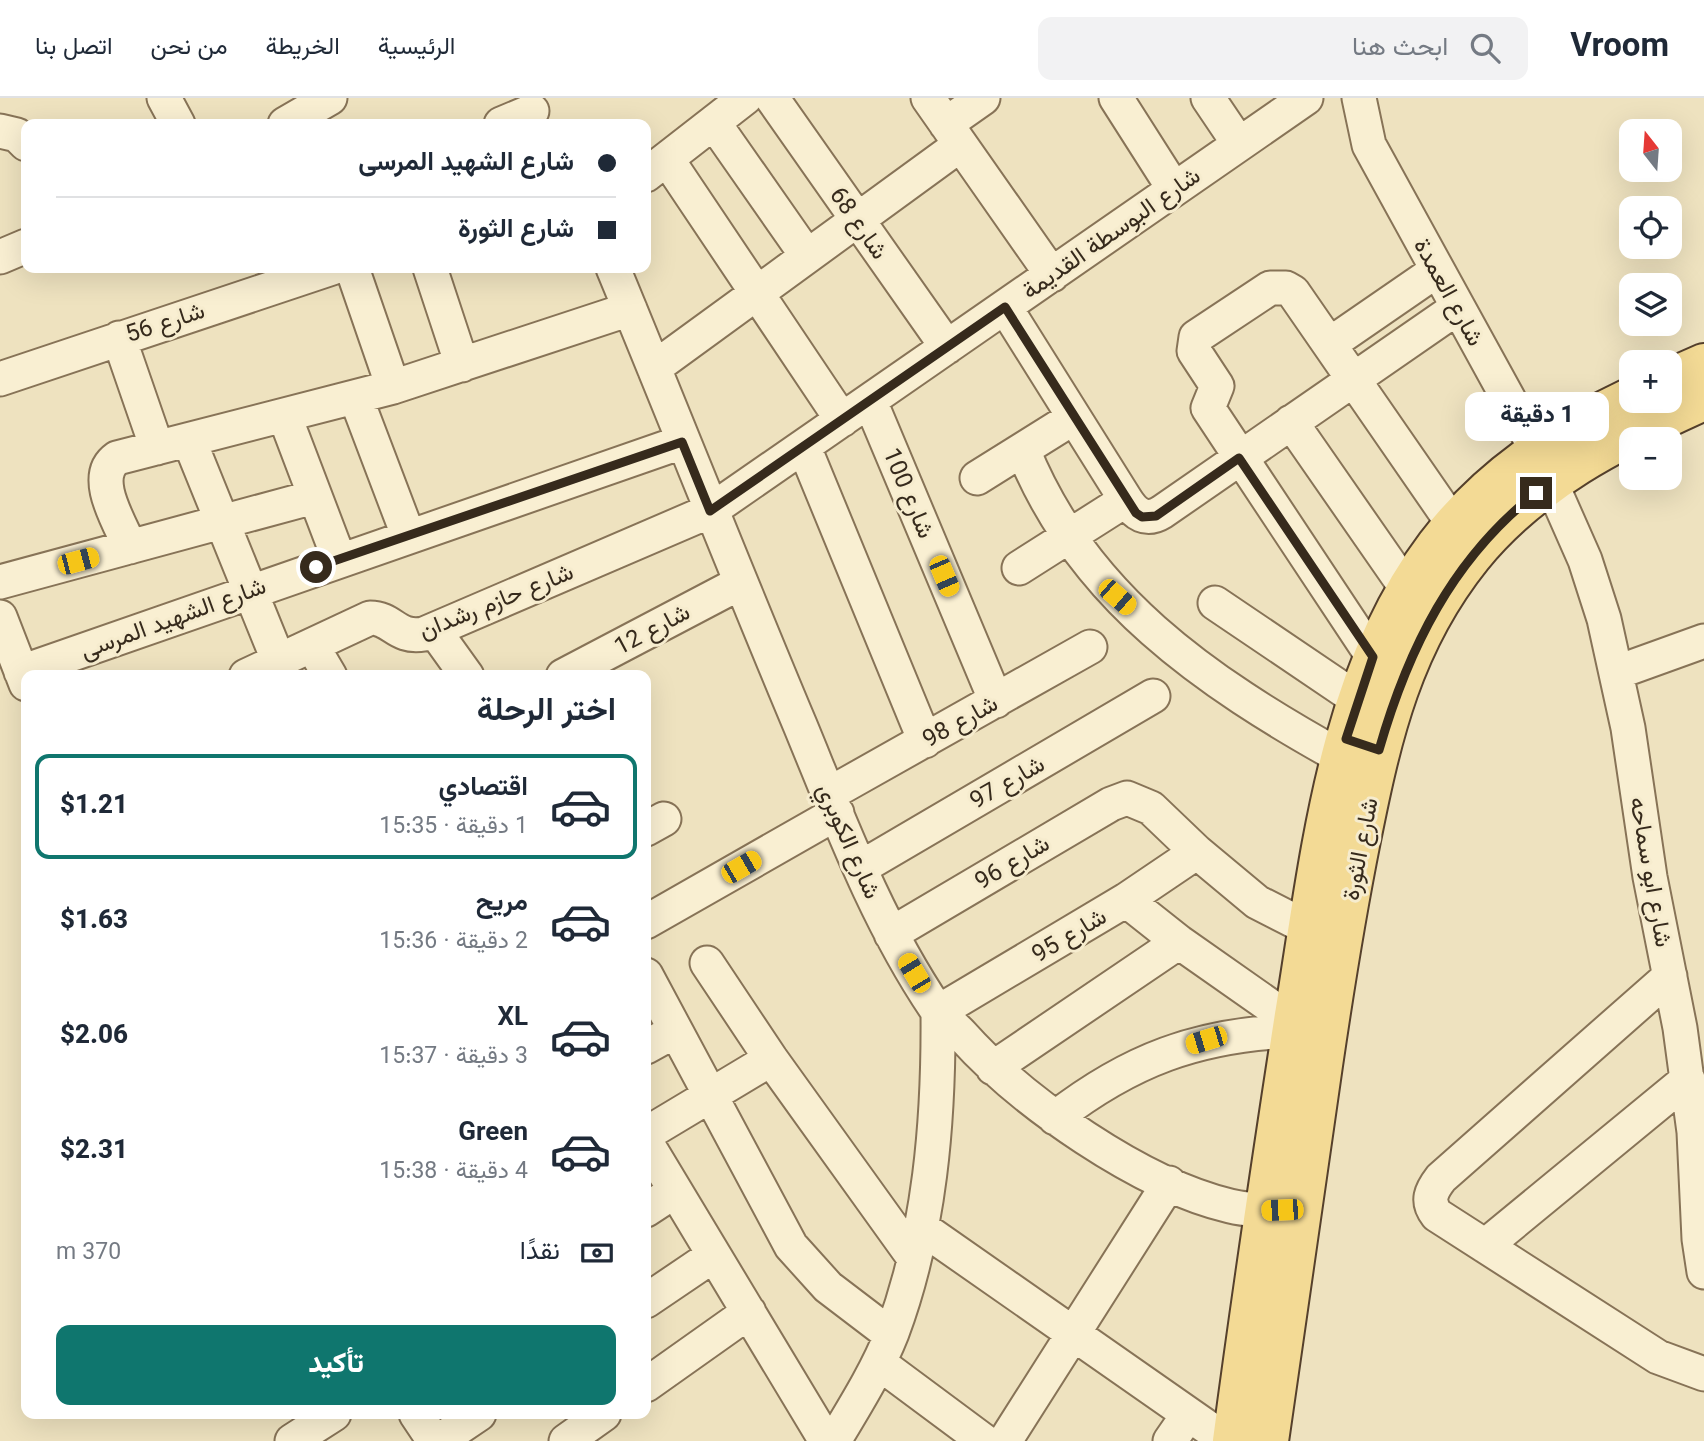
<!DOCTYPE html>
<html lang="ar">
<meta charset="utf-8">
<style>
body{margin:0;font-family:Georgia,Vazirmatn,serif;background:#f2f2f3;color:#1f2937;direction:rtl;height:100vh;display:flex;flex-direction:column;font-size:26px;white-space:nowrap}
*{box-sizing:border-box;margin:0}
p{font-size:23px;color:#747a83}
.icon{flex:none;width:38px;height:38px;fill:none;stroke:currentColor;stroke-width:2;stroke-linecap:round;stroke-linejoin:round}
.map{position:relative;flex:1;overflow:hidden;direction:ltr}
.side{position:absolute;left:21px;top:572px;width:630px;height:749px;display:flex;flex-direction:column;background:#fff;border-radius:14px;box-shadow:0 7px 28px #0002;direction:rtl}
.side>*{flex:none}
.banner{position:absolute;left:21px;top:21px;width:630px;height:154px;border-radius:14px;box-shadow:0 7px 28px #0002;direction:rtl;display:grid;align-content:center;height:154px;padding:0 35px;background:#fff}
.needle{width:46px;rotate:343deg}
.controls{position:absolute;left:1619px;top:21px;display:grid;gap:14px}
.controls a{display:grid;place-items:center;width:63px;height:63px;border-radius:14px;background:#fff;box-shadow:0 7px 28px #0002;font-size:35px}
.end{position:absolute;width:32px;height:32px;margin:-16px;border:9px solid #362a1c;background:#fff;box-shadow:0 0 0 4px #fff}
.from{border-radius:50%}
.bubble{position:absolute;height:49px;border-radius:14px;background:#fff;box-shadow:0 7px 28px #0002;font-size:23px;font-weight:800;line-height:49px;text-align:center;direction:rtl}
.car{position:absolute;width:21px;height:42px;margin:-21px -10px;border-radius:9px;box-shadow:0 0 5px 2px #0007;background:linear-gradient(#f5c518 24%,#345 0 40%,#f5c518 0 76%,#345 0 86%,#f5c518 0)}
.banner b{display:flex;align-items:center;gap:24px;height:66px;font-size:26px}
.banner b+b{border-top:2px solid #e0e1e3}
.banner i{width:18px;height:18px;background:#1f2937}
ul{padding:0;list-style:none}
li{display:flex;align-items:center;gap:21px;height:105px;margin:0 14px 10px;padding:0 21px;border:4px solid transparent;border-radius:14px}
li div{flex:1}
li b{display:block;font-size:26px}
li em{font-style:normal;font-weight:800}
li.active{border-color:#0f766e}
li>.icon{width:63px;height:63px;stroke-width:1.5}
h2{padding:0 35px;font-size:32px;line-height:84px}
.pay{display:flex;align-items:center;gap:18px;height:77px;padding:0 35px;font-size:26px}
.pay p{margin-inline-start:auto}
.cta{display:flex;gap:14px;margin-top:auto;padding:14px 35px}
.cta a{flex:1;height:80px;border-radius:14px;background:#0f766e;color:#fff;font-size:28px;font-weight:800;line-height:80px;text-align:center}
header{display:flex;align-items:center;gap:42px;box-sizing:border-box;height:98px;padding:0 35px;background:#fff;border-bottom:2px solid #e0e1e3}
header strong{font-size:33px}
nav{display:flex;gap:38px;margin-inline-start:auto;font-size:24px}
.search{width:490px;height:63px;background:#f2f2f3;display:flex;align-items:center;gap:18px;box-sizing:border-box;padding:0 24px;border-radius:14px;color:#747a83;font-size:26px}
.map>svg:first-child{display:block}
</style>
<header>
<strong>Vroom</strong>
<div class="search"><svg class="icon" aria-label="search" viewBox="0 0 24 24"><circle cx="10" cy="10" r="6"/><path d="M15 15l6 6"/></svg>ابحث هنا</div>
<nav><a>الرئيسية</a><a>الخريطة</a><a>من نحن</a><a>اتصل بنا</a></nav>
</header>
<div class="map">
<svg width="1704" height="1343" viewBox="0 0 1704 1343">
<rect width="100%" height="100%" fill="#eee2bf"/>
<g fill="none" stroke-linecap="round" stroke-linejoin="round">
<!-- minor casing -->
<g stroke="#877357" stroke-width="37">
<path id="minor" d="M164 0 178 26
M772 0 947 249
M928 0 1052 177
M1116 0 1174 91
M1208 0 1239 46
M1359 0 1369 47 1536 351 1585 462 1604 521 1628 630 1650 779 1680 930 1694 1034 1699 1141 1704 1174
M714 25 807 158
M285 26 330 0
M501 26 532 13
M946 26 983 0
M0 33 17 37 26 46
M667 61 842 322
M646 77 745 0
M0 159 26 148
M352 170 393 289
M430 170 462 267
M613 170C676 322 736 475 800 627 840 724 877 824 936 911 943 921 954 928 962 937 1022 1004 1141 1087 1230 1108 1250 1113 1270 1112 1291 1112
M1005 209 1126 402C1135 416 1146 424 1162 414L1457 210
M119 240 157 350
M1330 246 1436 173
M654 270 960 47
M0 281 332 170
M356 300 408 437
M870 303 996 603
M285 319 339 461
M1291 324 1407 491
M189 342 279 564
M804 349 925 643
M1023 352C1082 499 1206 584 1341 659
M977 380 1073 320
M130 449C120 425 90 379 117 360L393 289 630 211
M1019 470 1126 402
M0 484 314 399
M1215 505 1357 601
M0 519 26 586
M434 532 467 578
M313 549 330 578
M1373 559 1208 310 1217 288 1194 253 1196 239 1270 190H1286L1293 194 1454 427
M21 574 682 344
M1618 574 1704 543
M246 578 370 520C393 520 396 541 424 536L710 413 1306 0
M563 578 740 485
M829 696 1090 549
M646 731 664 721
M860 770 1153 598
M1126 802 1179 844 1293 924
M646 824 837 715
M891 836 1111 706 1127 700 1151 710 1197 754 1257 804 1308 830 1332 838
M707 865 771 961 914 1160
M646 877 791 1148 828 1189 891 1237
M1670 878 1441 1080C1431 1093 1426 1103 1437 1117L1658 1259 1704 1276
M646 949 675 933
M993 970 1179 844
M1055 1020C1130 962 1197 937 1292 933
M646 1036 771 961
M646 1044 826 1343
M646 1112 675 1093
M922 1130 1227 1343
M1485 1148 1688 981
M646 1203 714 1157
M879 1265 984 1343
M646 1287 749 1214
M416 1316 434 1343
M292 1343 334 1316
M439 1343 479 1316
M566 1343 604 1316
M834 1343C855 1308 877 1273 892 1235 930 1133 939 1023 938 914L1126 802 1197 754
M1005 1343 1169 1085
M1170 1343 1188 1317"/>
</g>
<!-- primary casing -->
<g stroke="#55402c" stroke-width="42">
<path id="primary" d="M1670 280 1704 265
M1232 1343C1251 1201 1272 1059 1294 917 1320 759 1336 579 1436 447 1488 379 1555 335 1631 299
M1269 1343C1287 1218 1305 1093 1323 967 1334 892 1346 817 1361 742 1382 637 1403 545 1472 459 1533 384 1617 342 1704 303"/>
</g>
<!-- minor -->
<use href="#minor" stroke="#f9efd2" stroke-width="33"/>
<!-- primary -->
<use href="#primary" stroke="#f3da95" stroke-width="38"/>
</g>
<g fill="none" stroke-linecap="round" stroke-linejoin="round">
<!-- route -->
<path stroke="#362a1c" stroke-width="9" d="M316 469 682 344 710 413 1005 209 1136 415 1142 419 1156 418 1239 360 1373 559 1346 641 1379 652C1408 551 1452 461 1536 395"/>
</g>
<g text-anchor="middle" stroke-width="6" stroke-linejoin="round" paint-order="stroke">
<!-- street labels -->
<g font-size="24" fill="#362a1c" stroke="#f6ecce">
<text transform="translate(859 125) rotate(55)" y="8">شارع 68</text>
<text transform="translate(1111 135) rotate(-35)" y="8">شارع البوسطة القديمة</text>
<text transform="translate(1449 194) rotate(61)" y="8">شارع العمدة</text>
<text transform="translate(165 224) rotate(-18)" y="8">شارع 56</text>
<text transform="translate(909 395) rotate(67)" y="8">شارع 100</text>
<text transform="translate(496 503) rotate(-22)" y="8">شارع حازم رشدان</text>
<text transform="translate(173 520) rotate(-20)" y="8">شارع الشهيد المرسى</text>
<text transform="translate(652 531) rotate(-28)" y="8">شارع 12</text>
<text transform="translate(960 623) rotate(-29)" y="8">شارع 98</text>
<text transform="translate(1007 684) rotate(-30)" y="8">شارع 97</text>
<text transform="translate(849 743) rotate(66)" y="8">شارع الكوبري</text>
<text transform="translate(1360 751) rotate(-79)" y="8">شارع الثورة</text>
<text transform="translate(1012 764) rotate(-31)" y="8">شارع 96</text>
<text transform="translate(1651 774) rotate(80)" y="8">شارع ابو سماحه</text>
<text transform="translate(1069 837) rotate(-31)" y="8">شارع 95</text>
</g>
</g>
</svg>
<div class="controls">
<a><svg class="needle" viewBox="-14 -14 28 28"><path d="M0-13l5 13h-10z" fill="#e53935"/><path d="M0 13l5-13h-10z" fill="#747a83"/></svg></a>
<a><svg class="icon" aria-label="locate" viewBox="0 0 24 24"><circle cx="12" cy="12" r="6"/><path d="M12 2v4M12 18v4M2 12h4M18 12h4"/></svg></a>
<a><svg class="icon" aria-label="layers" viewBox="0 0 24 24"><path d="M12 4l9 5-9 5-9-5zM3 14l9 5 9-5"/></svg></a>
<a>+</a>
<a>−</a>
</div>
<i class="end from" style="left:316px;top:469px"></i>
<i class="end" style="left:1536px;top:395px"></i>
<div class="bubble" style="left:1465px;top:294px;width:144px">1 دقيقة</div>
<i class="car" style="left:78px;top:463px;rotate:75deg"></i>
<i class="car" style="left:944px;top:478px;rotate:157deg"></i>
<i class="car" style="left:1117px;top:499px;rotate:131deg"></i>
<i class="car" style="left:741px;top:769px;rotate:60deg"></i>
<i class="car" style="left:914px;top:875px;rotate:329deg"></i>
<i class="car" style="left:1206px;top:942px;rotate:253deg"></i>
<i class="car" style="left:1282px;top:1112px;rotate:268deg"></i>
<div class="banner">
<b><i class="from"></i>شارع الشهيد المرسى</b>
<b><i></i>شارع الثورة</b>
</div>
<section class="side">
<h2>اختر الرحلة</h2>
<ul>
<li class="active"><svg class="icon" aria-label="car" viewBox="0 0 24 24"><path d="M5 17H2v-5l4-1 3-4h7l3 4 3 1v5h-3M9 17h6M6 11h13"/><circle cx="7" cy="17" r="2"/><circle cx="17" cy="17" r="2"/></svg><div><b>اقتصادي</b><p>1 دقيقة · 15:35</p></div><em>$1.21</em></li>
<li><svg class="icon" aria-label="car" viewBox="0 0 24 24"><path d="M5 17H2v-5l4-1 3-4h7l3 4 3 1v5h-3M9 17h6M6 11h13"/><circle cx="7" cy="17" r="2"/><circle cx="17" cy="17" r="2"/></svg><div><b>مريح</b><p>2 دقيقة · 15:36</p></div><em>$1.63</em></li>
<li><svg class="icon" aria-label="car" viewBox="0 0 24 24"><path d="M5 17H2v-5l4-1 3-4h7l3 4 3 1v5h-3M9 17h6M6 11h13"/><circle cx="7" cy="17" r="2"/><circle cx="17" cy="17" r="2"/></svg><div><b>XL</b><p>3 دقيقة · 15:37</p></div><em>$2.06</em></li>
<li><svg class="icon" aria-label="car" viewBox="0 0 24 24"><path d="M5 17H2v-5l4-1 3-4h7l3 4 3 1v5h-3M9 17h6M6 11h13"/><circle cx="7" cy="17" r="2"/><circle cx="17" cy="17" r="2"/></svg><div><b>Green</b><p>4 دقيقة · 15:38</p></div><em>$2.31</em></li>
</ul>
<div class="pay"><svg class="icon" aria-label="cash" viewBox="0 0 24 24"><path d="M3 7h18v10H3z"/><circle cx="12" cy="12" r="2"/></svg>نقدًا<p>370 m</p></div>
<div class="cta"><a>تأكيد</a></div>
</section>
</div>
